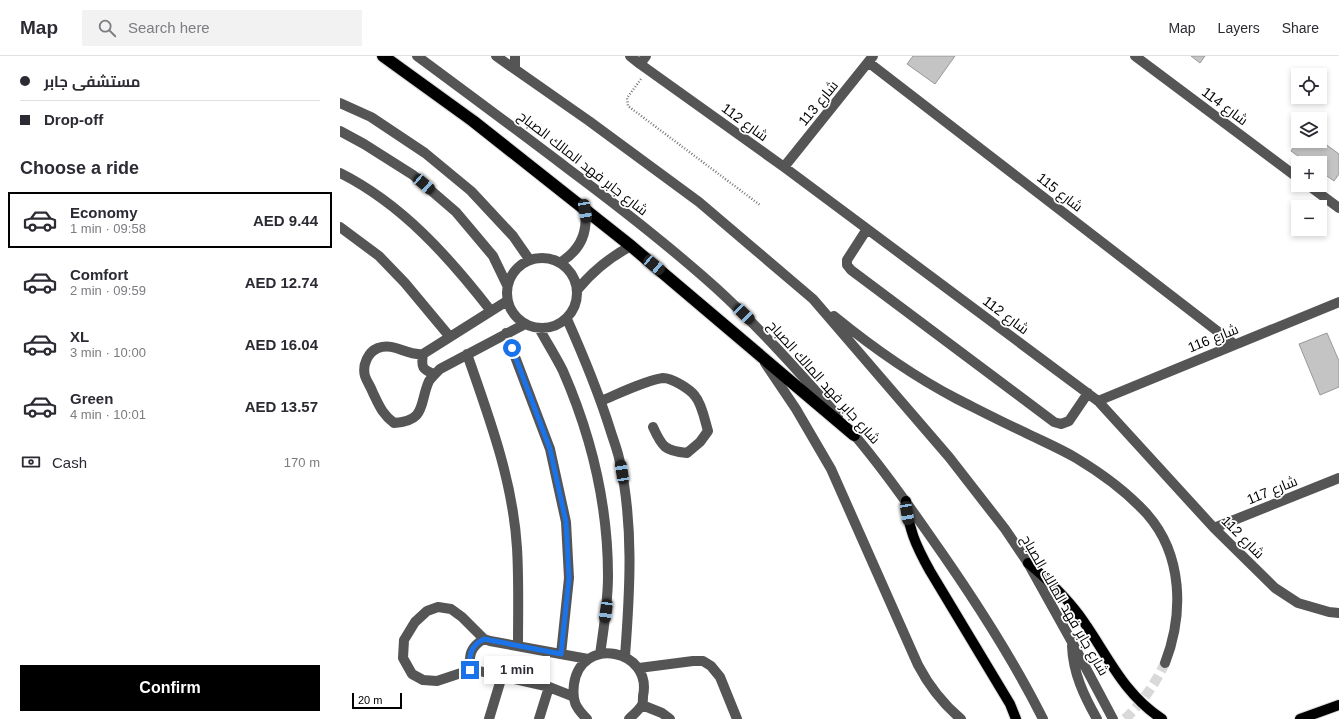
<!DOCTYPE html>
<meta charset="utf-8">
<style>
body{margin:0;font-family:Arial,Cairo,sans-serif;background:#f2f2f3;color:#2b2b33;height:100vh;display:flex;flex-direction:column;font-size:15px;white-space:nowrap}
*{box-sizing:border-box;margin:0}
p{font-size:13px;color:#7c7c81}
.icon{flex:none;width:22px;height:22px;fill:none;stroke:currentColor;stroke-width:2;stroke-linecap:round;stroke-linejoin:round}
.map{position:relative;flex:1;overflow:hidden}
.side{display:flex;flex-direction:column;background:#fff;width:340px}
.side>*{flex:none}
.guide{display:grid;align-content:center;height:88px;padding:0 20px;background:#fff}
.tools{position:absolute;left:951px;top:12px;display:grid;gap:8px}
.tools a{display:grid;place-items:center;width:36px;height:36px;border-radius:0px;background:#fff;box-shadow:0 2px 6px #0003;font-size:20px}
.scale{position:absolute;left:12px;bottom:10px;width:50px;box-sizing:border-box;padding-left:4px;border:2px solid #000;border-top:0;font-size:11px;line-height:14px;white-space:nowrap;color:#000;-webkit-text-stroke:3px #fff;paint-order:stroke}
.end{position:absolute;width:18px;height:18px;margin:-9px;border:5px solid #1a73e8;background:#fff;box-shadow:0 0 0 2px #fff}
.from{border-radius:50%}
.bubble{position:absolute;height:28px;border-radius:0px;background:#fff;box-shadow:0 2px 6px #0003;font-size:13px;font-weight:700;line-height:28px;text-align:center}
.car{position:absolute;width:12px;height:24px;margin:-12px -6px;border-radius:5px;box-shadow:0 0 3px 1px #0007;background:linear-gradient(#222 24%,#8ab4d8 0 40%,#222 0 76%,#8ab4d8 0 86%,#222 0)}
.guide b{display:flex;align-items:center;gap:14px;height:38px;font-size:15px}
.guide b+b{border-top:1px solid #e1e1e2}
.guide i{width:10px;height:10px;background:#2b2b33}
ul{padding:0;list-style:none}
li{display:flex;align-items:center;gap:12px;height:56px;margin:0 8px 6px;padding:0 12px;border:2px solid transparent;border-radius:0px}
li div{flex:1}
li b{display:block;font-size:15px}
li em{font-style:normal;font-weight:700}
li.current{border-color:#000}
li>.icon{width:36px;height:36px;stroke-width:1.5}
h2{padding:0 20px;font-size:18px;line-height:48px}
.pay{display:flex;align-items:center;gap:10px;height:44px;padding:0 20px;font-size:15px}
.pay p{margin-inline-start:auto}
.action{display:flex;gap:8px;margin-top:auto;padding:8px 20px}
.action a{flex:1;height:46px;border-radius:0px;background:#000;color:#fff;font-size:16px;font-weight:700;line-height:46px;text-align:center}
header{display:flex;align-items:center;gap:24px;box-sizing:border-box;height:56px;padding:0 20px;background:#fff;border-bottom:1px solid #e1e1e2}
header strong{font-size:19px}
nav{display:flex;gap:22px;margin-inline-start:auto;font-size:14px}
.search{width:280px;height:36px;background:#f2f2f3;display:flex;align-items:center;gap:10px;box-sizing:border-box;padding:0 14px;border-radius:0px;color:#7c7c81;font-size:15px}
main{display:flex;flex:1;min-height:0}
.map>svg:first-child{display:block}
</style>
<header>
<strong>Map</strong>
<div class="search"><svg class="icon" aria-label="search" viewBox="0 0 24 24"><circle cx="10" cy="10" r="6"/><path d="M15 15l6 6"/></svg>Search here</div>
<nav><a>Map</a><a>Layers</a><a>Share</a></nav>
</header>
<main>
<section class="side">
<div class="guide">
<b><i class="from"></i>مستشفى جابر</b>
<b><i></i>Drop-off</b>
</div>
<h2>Choose a ride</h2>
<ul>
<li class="current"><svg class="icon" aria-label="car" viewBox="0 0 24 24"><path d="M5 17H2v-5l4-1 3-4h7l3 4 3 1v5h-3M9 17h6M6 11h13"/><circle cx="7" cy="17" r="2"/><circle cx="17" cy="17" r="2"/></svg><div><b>Economy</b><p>1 min · 09:58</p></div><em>AED 9.44</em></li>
<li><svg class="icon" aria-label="car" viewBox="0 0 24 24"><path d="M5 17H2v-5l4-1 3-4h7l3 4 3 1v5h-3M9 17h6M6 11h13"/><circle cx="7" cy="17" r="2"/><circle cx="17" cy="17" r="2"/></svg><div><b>Comfort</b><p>2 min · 09:59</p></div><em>AED 12.74</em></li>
<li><svg class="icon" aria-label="car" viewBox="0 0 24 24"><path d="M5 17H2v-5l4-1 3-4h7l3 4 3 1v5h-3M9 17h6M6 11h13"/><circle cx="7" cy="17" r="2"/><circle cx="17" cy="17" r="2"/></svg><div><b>XL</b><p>3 min · 10:00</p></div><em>AED 16.04</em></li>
<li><svg class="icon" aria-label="car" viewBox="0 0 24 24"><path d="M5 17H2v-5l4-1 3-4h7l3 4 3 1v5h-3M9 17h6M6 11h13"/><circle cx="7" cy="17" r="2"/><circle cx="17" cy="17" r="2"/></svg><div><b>Green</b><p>4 min · 10:01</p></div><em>AED 13.57</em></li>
</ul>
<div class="pay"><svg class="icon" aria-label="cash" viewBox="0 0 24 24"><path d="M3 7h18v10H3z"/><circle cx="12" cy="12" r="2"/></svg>Cash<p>170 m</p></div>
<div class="action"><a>Confirm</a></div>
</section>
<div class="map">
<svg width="999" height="663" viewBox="0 0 999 663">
<rect width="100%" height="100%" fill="#fff"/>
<!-- building -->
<path fill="#c4c4c4" stroke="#999" d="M573 0H615L595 28 567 8Z
M851 0H865L860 7Z
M980 84 999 98V118L994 125 980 115V107H968L951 95 958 85Z
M987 277 999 305V331L980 339 959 288Z"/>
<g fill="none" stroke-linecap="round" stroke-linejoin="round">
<!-- minor-tunnel -->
<path stroke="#d9d9d9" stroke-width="10" stroke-dasharray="10 5" stroke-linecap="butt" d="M785 663C802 647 815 628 825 607"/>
<!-- major casing -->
<g stroke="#dbdbdb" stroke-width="12">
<path id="major" d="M566 445C568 472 576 490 590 515L670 648 676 663
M688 507C707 523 725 540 739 559 767 597 781 636 822 663
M960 663 999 649"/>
</g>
<!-- highway casing -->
<g stroke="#dbdbdb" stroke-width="14">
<path id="highway" d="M43 0 133 65 291 190 514 379"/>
</g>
<!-- path -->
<path stroke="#777" stroke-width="2.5" stroke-dasharray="1 2" stroke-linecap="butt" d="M301 23 287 42 288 50 420 149"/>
<!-- minor -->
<path stroke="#555" stroke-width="10" d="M77 0C127 37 177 74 227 112 278 150 328 189 375 231 419 271 459 316 498 360
M156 0 249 65 359 146 473 243 609 401 665 473 688 507 732 586 773 663
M175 0V13
M290 0 300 8
M306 0 300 8 444 111 758 345 874 472 935 532 958 547 989 556 999 557
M795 0 958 122
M528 6 894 288
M0 47 31 61 85 97 131 135 173 180 189 203
M0 75 24 88 73 119 116 156 153 200 167 229
M444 111 533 0
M0 117C62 148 109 201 151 255
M968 129 999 152
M0 171 39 200 65 227 110 281
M527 173 507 204V209L511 214 714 366 721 368 729 365 748 337
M167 237a35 35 0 1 1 70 0a35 35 0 1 1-70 0Z
M221 206C240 194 248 177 245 155
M238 233C253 215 270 201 291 190
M167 245 83 298C66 300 55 286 38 292 28 296 22 309 25 320 27 326 31 331 33 337 39 349 42 358 54 367 87 365 79 347 89 325 92 321 96 317 100 313L185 268
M494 260C532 291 573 320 617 343 639 354 662 366 684 376 702 385 719 392 736 402 761 417 787 436 807 458 843 499 844 558 825 607
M227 263C243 299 258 335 270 373 273 383 277 393 279 402 294 467 290 534 285 600
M199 272C207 287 216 301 223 315 251 379 268 450 268 520 268 546 264 572 260 598
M166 277 210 393 226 466 229 522 221 598
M83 298C81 311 82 314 95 318
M127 298C149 361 173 425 177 492 179 525 178 557 178 590
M425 307 456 353 491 413 578 609C589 630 602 647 621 663
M261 345C278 338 306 324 323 322 332 322 350 333 355 340 362 348 365 365 368 375L360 386 347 397C325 395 322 391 313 371
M758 345 999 246
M510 374C539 407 565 444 590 480 631 538 671 599 703 663
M874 472 999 422
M732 590C733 617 744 640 757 663
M299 612 353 605H363L371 610 380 621 397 663
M130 614C129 599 130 591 144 583
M232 640 209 631 135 614H130L97 625 83 624 72 618 63 602 64 584 75 566 87 555 98 551 111 553 122 561 144 583 150 585 248 603
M302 649 322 657 330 663
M149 663 162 620
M199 663 209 631
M247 663C235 651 232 645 234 628 241 579 313 593 303 640 303 643 303 647 302 649 299 654 293 659 289 663"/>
<!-- major -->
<use href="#major" stroke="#000" stroke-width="10"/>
<!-- highway -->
<use href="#highway" stroke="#000" stroke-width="12"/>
</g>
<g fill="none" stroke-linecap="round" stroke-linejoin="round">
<!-- route -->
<path stroke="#1a73e8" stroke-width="5" d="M130 614C129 599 130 590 144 583L221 598 229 522 226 466 210 393 172 292"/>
</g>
<g text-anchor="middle" stroke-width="3.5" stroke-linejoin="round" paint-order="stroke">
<!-- street labels -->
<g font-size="14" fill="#000" stroke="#fff">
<text transform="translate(478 47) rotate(-51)" y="5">شارع 113</text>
<text transform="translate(885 50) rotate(37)" y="5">شارع 114</text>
<text transform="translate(405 66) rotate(36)" y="5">شارع 112</text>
<text transform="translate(243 107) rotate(38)" y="5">شارع جابر فهد المالك الصباح</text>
<text transform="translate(720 136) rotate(38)" y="5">شارع 115</text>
<text transform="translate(666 259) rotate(37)" y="5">شارع 112</text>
<text transform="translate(873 282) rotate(-22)" y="5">شارع 116</text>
<text transform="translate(484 326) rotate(48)" y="5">شارع جابر فهد المالك الصباح</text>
<text transform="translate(932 434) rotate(-22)" y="5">شارع 117</text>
<text transform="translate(903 481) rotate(45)" y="5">شارع 112</text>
<text transform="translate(725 549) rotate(60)" y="5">شارع جابر فهد المالك الصباح</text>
</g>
</g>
</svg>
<div class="tools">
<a><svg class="icon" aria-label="locate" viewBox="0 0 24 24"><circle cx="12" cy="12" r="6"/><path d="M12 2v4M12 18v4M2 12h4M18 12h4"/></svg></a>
<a><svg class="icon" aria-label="layers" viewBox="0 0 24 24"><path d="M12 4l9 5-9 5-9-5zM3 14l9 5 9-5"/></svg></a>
<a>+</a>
<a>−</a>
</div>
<div class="scale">20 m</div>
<i class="end from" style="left:172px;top:292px"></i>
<i class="end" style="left:130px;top:614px"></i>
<div class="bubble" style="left:144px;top:600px;width:66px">1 min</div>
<i class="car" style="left:84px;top:128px;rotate:131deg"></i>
<i class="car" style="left:245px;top:155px;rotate:171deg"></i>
<i class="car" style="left:314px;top:209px;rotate:130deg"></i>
<i class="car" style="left:404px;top:258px;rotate:134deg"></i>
<i class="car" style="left:282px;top:416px;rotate:351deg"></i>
<i class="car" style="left:567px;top:457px;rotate:170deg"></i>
<i class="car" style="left:266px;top:555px;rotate:188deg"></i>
</div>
</main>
